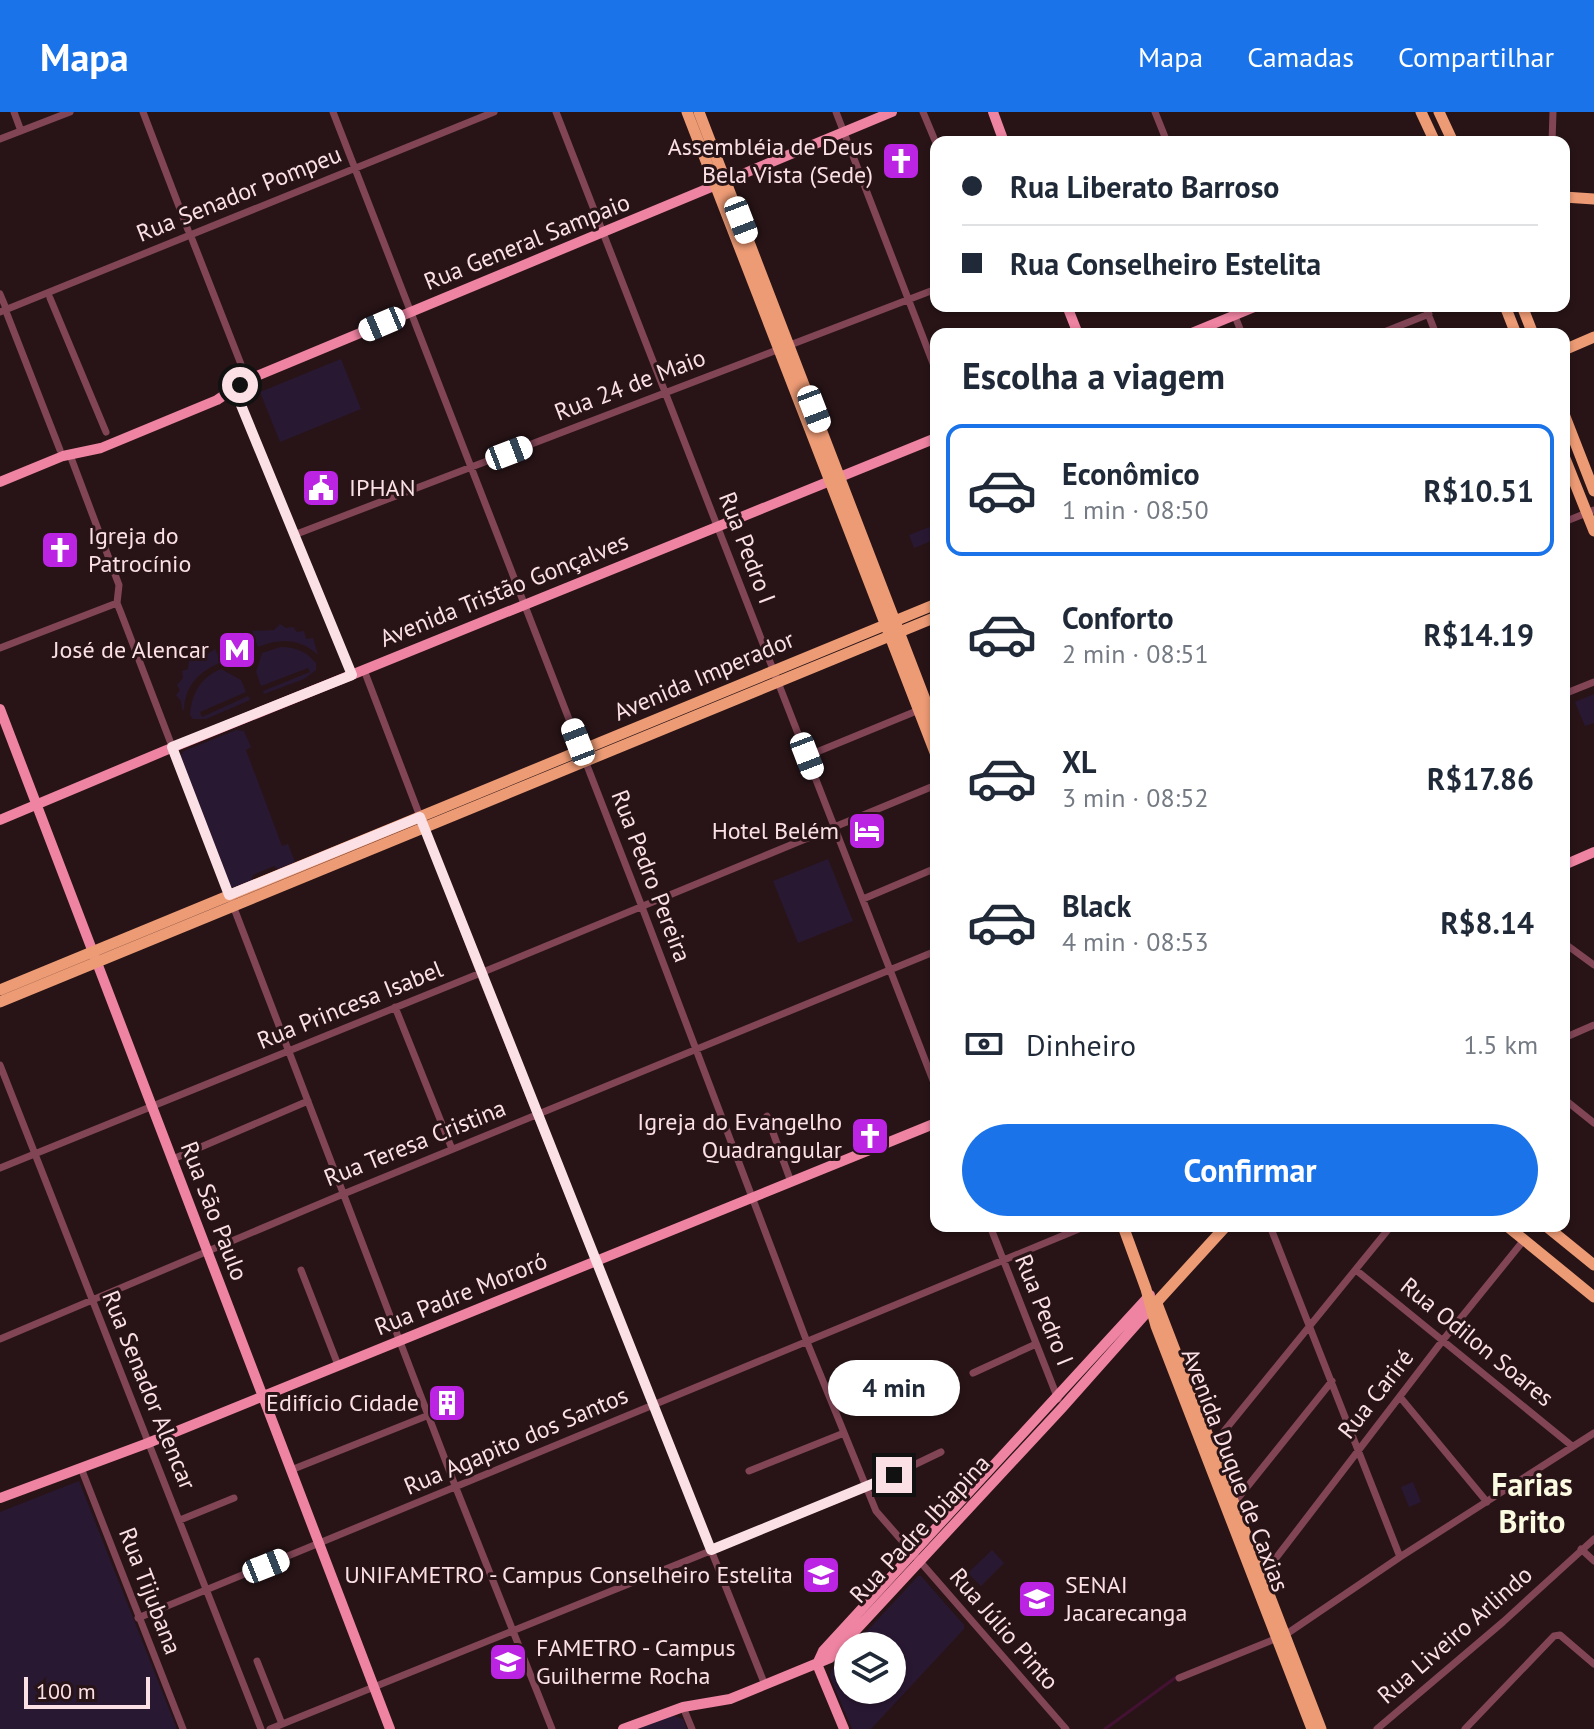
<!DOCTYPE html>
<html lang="pt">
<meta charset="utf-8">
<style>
body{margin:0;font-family:"PT Sans",sans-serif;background:#f6f6f7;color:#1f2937;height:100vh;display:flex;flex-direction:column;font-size:30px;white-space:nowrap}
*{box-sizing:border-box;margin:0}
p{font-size:26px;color:#747a83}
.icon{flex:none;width:44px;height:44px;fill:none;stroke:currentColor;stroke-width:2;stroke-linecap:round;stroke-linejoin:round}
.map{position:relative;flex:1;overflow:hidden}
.panel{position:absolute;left:930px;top:216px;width:640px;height:904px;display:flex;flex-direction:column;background:#fff;border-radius:16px;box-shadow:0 2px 6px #0004}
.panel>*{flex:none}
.hud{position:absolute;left:930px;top:24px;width:640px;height:176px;border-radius:16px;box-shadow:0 2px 6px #0004;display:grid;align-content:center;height:176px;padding:0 32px;background:#fff}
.buttons{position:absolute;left:834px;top:1520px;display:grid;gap:16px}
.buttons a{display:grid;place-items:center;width:72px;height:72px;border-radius:50%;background:#fff;box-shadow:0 2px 6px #0004;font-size:40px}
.scale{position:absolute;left:24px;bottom:20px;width:126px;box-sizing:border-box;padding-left:8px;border:4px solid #fbe0e5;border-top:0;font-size:22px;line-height:28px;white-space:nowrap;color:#fbe0e5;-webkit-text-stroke:6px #281417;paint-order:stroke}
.end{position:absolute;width:36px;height:36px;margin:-18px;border:10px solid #fbe0e5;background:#111;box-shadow:0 0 0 4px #111}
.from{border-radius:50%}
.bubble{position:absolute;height:56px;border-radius:28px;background:#fff;box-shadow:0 2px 6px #0004;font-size:26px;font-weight:700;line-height:56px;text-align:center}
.car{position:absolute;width:24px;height:48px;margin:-24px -12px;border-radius:10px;box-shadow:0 0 6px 2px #0007;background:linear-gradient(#fff 24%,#345 0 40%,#fff 0 76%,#345 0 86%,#fff 0)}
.hud b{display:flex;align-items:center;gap:28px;height:76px;font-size:30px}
.hud b+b{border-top:2px solid #e0e1e3}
.hud i{width:20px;height:20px;background:#1f2937}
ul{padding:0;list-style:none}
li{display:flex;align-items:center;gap:24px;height:132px;margin:0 16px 12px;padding:0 16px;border:4px solid transparent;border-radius:16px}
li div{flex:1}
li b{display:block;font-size:30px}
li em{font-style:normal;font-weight:700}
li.selected{border-color:#1a73e8}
li>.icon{width:72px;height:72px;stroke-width:1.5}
h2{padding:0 32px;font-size:36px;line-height:96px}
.pay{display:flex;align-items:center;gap:20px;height:88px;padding:0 32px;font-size:30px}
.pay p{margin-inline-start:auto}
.button{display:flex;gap:16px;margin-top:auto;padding:16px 32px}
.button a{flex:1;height:92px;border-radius:48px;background:#1a73e8;color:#fff;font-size:32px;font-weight:700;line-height:92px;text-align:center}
header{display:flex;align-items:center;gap:48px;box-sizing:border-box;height:112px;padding:0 40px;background:#1a73e8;color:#fff}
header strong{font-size:38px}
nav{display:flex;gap:44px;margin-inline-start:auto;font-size:28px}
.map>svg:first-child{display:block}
</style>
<header>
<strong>Mapa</strong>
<nav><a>Mapa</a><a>Camadas</a><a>Compartilhar</a></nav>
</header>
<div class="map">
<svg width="1594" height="1617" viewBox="0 0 1594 1617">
<rect width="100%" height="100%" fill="#281417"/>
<!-- green -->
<path fill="#291832" d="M341 247 361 297 280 330 260 280Z
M932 414 936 427 914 436 909 423Z
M280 512 286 516 293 515 297 520 304 519 306 527 313 526 318 543C300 526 279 526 258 535L252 519 274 518Z
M281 535C296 535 307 540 316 551V558L304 567 264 582 263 579 310 560 308 556 261 574 256 560 262 541Z
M215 537 221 550C199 560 185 573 184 598L182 597 181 589 176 583 180 578 177 573 183 566 182 559 188 557 189 549 200 547Z
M221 557 241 568 246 580 200 600 202 605 248 584 250 588 206 607H193L190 603C192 581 200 566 221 557Z
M1594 582V611L1585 614 1575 590Z
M236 618 244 619 251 635 246 638 282 734 288 732 295 750 279 758 274 754 253 763 251 770 235 776 229 774 180 644 184 639Z
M828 747 853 809 798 831 773 769Z
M79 1369 177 1617H0V1400Z
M1413 1370 1421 1390 1409 1395 1401 1375Z
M992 1438 1004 1451 981 1474 968 1461Z
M918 1464H921L964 1513V1517L871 1617H852L830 1565 831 1558 848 1540V1578H892V1534H853Z
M672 1603 683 1607 687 1617H638Z"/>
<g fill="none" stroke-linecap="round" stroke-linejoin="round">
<!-- stream -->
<path stroke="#431233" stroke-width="3" d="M1105 1617 1175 1566"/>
<!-- street -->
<path stroke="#814556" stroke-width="7" d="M14 0 21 19
M143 0 188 118
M333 0 642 795 807 1230 876 1399 1066 1617
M556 0 936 976
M836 0 936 259
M923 0 936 31
M1155 0 1167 30
M0 27 70 0
M1552 30 1553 0
M192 127 246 265
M0 182 5 194
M50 186 106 320
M1231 194 1242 222
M1425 194 1436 222
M0 200 494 0
M7 202 60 338
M1379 222 1429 202
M234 276 352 563
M70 343 119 473 117 491 121 501 456 1376 552 1617
M1564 410 1594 398
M294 423 936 177
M0 536 117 491
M364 558 478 856 765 1573
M1564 582 1594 570
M1564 637 1566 643
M807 644 919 598
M863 787 936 756
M1564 831 1594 853
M395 895 452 1037
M1564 926 1594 913
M0 953 261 1617
M1564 987 1594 1011
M767 1004 791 1070
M173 1047 308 989
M0 1056 488 858 936 673
M990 1114 1058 1287
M1270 1114 1400 1445
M301 1158 338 1253
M1356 1158 1572 1334
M0 1227 336 1085 936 839
M973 1261 1036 1232
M1400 1285 1487 1390
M1212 1334 1391 1114
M81 1356 183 1617
M291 1358 429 1303
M749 1359 844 1321
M1235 1390 1332 1269
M180 1408 234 1386
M1581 1437 1594 1449
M1263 1463 1443 1228 1524 1128
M138 1506 1086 1114
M257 1549 282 1612
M1179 1566 1285 1523 1400 1445 1594 1321
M683 1595 692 1617
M270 1617 866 1376 941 1340
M1377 1617 1503 1510 1594 1427
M1465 1617 1554 1524 1560 1523 1594 1552"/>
<!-- secondary -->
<path stroke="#ef83a2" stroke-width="10" d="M993 0 1004 30
M1067 194 1078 222
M1189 222 1257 194
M0 370 63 344 101 336 217 288 247 268 892 0
M0 597 390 1617
M0 708 164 639 936 326
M1564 753 1594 740
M0 1386 148 1331 936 1011
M817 1552 823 1539 1150 1183
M817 1552 844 1617
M623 1617 683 1595 730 1587 830 1546 1062 1296 1151 1196"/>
<!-- primary -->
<path stroke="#ed9b75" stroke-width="11" d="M687 0 936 643
M699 0 936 616
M1421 0 1435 30
M1439 0 1453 30
M1564 85 1594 87
M1505 194 1516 222
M1522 194 1533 222
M1564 238 1594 225
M1564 302 1594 379
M1564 344 1594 419
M0 878 936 492
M0 890 936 505
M1123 1114 1146 1177 1156 1214 1312 1617
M1507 1114 1594 1185
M1546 1114 1594 1153
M1156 1189 1321 1617
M1154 1193 1226 1114"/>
</g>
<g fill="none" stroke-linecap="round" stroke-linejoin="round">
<!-- route -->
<path stroke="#fbe0e5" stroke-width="10" d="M240 273 234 276 352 563 172 635 229 783 420 705 711 1438 894 1363"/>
</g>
<!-- icons -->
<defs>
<g id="church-square" transform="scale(2)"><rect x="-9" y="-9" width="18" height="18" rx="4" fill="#ba24e2" stroke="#281417"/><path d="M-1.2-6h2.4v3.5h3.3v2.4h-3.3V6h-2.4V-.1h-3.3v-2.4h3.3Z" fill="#fff"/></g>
<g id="civic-square" transform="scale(2)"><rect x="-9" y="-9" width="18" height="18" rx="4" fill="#ba24e2" stroke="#281417"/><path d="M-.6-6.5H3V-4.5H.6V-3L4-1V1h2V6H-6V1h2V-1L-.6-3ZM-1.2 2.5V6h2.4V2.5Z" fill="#fff"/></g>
<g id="metro-square" transform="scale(2)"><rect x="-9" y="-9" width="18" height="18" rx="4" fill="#ba24e2" stroke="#281417"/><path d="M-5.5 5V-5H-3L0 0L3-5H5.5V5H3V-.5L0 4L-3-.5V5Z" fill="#fff"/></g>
<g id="hotel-square" transform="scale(2)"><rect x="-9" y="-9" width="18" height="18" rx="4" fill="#ba24e2" stroke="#281417"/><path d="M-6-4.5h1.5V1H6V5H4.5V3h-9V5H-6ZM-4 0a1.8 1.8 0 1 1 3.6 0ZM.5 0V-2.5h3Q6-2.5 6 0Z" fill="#fff"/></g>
<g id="building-square" transform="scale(2)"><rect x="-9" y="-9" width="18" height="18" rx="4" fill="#ba24e2" stroke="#281417"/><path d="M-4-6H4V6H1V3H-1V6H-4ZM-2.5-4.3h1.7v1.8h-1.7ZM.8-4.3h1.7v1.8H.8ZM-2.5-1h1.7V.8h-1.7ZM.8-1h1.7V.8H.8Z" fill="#fff"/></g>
<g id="university-square" transform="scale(2)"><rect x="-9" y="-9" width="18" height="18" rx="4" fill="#ba24e2" stroke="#281417"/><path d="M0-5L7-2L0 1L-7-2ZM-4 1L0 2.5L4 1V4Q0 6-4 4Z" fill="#fff"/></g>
</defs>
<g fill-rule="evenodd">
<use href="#church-square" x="901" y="49"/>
<use href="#civic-square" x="321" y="376"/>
<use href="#church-square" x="60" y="438"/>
<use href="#metro-square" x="237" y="538"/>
<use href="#hotel-square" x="867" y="719"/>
<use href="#church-square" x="870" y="1024"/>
<use href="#building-square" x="447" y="1291"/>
<use href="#university-square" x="821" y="1463"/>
<use href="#university-square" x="1037" y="1487"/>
<use href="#university-square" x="508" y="1550"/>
</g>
<g text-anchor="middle" stroke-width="6" stroke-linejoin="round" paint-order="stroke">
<!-- poi labels -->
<g font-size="24" fill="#fbe0e5" stroke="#281417" text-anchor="end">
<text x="873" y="43">Assembléia de Deus<tspan x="873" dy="28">Bela Vista (Sede)</tspan></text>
<text x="349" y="384" text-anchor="start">IPHAN</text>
<text x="88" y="432" text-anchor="start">Igreja do<tspan x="88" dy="28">Patrocínio</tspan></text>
<text x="209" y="546">José de Alencar</text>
<text x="839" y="727">Hotel Belém</text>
<text x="842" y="1018">Igreja do Evangelho<tspan x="842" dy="28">Quadrangular</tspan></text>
<text x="419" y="1299">Edifício Cidade</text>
<text x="793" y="1471">UNIFAMETRO - Campus Conselheiro Estelita</text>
<text x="1065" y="1481" text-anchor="start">SENAI<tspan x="1065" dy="28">Jacarecanga</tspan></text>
<text x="536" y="1544" text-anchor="start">FAMETRO - Campus<tspan x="536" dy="28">Guilherme Rocha</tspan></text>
</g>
<!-- street labels -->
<g font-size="24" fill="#fbe0e5" stroke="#281417">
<text transform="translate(239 82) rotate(-22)" y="8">Rua Senador Pompeu</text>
<text transform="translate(527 130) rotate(-22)" y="8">Rua General Sampaio</text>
<text transform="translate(630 273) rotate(-21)" y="8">Rua 24 de Maio</text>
<text transform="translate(747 436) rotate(69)" y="8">Rua Pedro I</text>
<text transform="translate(504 478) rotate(-22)" y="8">Avenida Tristão Gonçalves</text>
<text transform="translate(704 564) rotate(-23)" y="8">Avenida Imperador</text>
<text transform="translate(651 764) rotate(69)" y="8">Rua Pedro Pereira</text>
<text transform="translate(350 893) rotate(-22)" y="8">Rua Princesa Isabel</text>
<text transform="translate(415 1031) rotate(-22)" y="8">Rua Teresa Cristina</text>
<text transform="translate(214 1099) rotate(69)" y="8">Rua São Paulo</text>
<text transform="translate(461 1182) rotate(-22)" y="8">Rua Padre Mororó</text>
<text transform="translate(1044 1198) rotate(68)" y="8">Rua Pedro I</text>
<text transform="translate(1477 1230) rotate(39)" y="8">Rua Odilon Soares</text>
<text transform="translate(149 1278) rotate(68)" y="8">Rua Senador Alencar</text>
<text transform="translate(1376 1282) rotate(-52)" y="8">Rua Cariré</text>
<text transform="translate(516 1329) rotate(-23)" y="8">Rua Agapito dos Santos</text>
<text transform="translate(1235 1358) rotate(69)" y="8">Avenida Duque de Caxias</text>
<text transform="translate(920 1417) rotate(-47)" y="8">Rua Padre Ibiapina</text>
<text transform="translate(150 1479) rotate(69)" y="8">Rua Tijubana</text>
<text transform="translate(1004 1517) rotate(49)" y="8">Rua Júlio Pinto</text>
<text transform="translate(1455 1523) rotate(-41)" y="8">Rua Liveiro Arlindo</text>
</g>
<!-- district labels -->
<g font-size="32" font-weight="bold" fill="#fafbe1" stroke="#281417">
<text x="1532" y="1384">Farias<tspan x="1532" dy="37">Brito</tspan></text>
</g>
</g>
</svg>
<div class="buttons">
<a><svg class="icon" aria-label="layers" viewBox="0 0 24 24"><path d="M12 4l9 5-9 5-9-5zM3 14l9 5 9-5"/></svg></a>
</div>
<div class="scale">100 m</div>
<i class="end from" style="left:240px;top:273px"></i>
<i class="end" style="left:894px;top:1363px"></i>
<div class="bubble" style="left:828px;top:1248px;width:132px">4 min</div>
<i class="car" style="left:741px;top:108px;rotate:159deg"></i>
<i class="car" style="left:382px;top:212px;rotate:247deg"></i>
<i class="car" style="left:814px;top:297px;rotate:159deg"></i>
<i class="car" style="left:509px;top:341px;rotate:69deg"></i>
<i class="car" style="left:578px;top:630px;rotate:339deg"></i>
<i class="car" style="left:807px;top:644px;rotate:159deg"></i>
<i class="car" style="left:266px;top:1454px;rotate:68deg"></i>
<div class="hud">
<b><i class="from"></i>Rua Liberato Barroso</b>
<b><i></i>Rua Conselheiro Estelita</b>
</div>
<section class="panel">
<h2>Escolha a viagem</h2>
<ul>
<li class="selected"><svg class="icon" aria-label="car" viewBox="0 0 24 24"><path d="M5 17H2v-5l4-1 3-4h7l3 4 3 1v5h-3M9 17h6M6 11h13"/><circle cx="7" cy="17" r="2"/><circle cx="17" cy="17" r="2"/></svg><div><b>Econômico</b><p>1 min · 08:50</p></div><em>R$10.51</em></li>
<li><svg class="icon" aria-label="car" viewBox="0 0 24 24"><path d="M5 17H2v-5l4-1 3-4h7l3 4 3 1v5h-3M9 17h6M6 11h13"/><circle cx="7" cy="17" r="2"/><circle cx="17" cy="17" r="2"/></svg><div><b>Conforto</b><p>2 min · 08:51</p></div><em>R$14.19</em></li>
<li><svg class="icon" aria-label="car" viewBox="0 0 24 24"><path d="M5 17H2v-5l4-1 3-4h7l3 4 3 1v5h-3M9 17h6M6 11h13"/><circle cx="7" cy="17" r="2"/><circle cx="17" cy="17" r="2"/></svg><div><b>XL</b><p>3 min · 08:52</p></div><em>R$17.86</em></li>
<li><svg class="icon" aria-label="car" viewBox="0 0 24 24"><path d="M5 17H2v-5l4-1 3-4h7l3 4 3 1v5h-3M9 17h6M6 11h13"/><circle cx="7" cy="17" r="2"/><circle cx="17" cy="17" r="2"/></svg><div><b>Black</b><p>4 min · 08:53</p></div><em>R$8.14</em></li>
</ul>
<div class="pay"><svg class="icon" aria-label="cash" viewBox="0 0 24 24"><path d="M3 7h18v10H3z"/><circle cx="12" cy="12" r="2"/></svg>Dinheiro<p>1.5 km</p></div>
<div class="button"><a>Confirmar</a></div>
</section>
</div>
